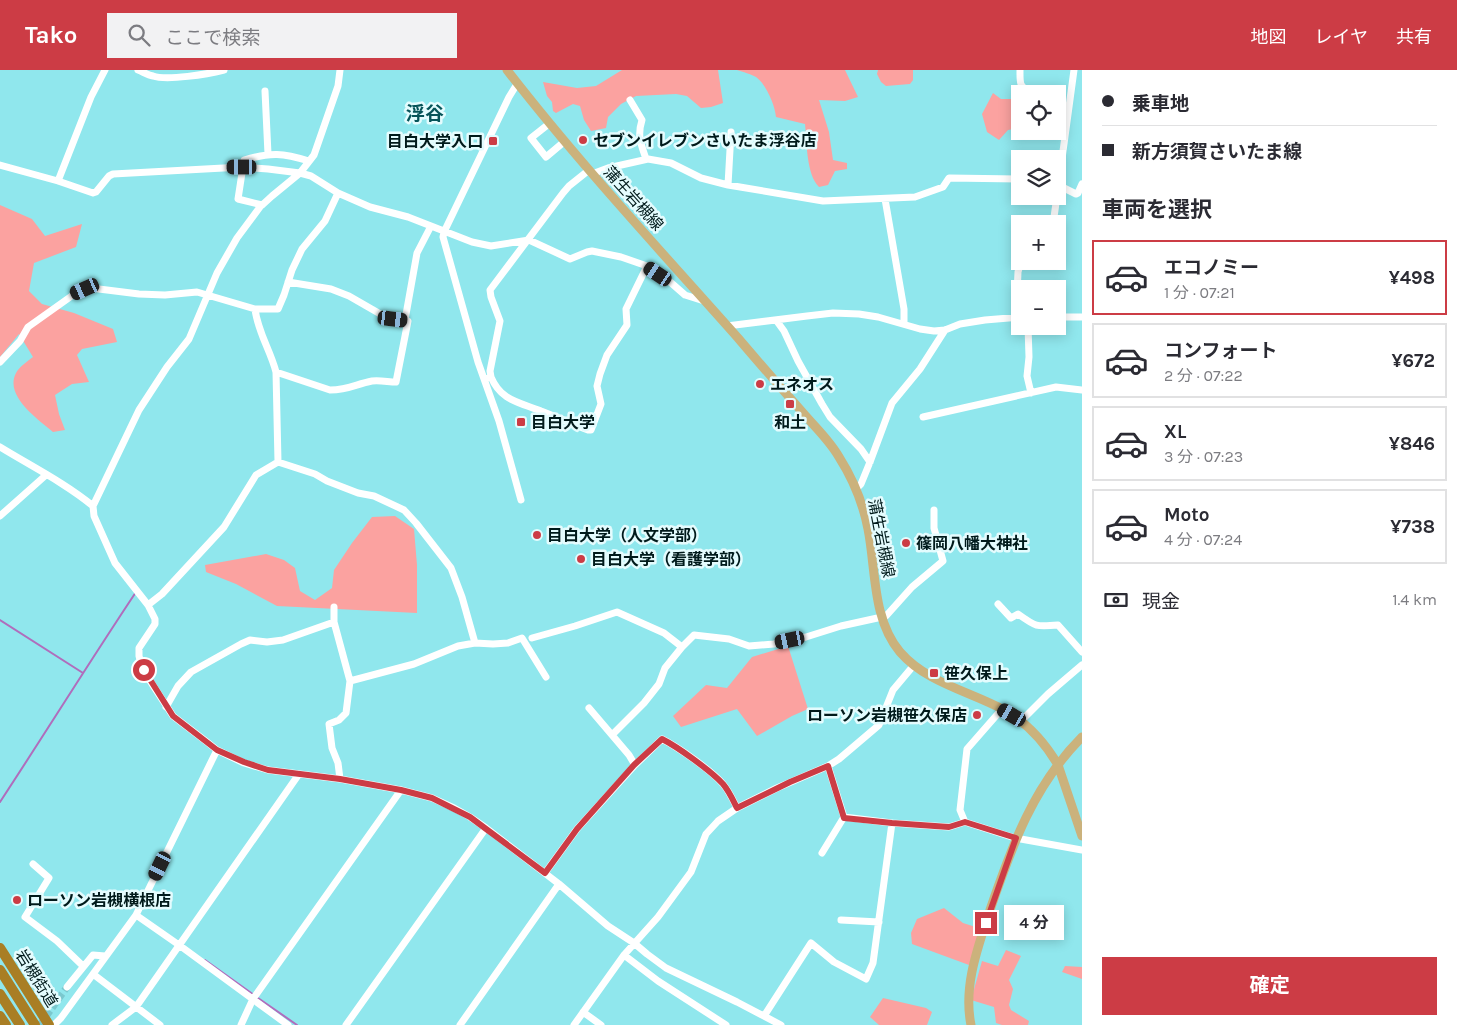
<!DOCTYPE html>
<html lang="ja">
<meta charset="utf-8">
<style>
body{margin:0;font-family:Karla,"Noto Sans JP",sans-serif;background:#f2f2f3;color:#2b2b33;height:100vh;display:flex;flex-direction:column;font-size:19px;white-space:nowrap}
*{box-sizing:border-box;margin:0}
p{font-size:16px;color:#7c7c81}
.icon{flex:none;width:28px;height:28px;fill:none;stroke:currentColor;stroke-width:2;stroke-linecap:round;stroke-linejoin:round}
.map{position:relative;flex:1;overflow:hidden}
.side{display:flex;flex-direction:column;background:#fff;width:375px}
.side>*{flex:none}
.hud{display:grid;align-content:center;height:110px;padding:0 20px;background:#fff}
.controls{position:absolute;left:1011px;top:15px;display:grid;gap:10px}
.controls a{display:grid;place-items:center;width:55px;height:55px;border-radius:0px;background:#fff;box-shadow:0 2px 12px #0003;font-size:25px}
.end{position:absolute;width:22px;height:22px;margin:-11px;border:6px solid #cc3c45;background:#fff;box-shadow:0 0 0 2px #fff}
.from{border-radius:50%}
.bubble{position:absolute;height:35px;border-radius:0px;background:#fff;box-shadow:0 2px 12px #0003;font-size:16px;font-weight:700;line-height:35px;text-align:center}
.car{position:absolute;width:15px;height:30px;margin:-15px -8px;border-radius:6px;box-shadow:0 0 4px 1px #0007;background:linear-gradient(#222 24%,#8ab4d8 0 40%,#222 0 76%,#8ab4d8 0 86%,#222 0)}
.hud b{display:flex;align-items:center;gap:18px;height:48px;font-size:19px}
.hud b+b{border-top:1px solid #e1e1e2}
.hud i{width:12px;height:12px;background:#2b2b33}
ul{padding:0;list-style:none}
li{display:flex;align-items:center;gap:15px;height:75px;margin:0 10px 8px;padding:0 10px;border:2px solid #e1e1e2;border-radius:0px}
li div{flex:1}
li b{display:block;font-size:19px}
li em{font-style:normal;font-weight:700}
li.current{border-color:#cc3c45}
li>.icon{width:45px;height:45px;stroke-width:1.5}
h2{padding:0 20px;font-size:22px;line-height:60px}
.pay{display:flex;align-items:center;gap:12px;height:55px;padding:0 20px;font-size:19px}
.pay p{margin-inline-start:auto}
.action{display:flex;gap:10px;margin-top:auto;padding:10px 20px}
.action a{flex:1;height:58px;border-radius:0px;background:#cc3c45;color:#fff;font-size:20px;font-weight:700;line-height:58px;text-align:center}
header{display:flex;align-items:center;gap:30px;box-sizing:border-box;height:70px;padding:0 25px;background:#cc3c45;color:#fff}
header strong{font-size:24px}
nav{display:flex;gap:28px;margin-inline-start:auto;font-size:18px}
.search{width:350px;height:45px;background:#f2f2f3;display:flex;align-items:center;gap:12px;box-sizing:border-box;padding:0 18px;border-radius:0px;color:#7c7c81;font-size:19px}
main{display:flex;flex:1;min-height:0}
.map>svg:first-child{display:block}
</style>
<header>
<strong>Tako</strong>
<div class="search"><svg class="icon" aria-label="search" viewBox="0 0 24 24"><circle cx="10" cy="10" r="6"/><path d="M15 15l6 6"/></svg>ここで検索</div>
<nav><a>地図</a><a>レイヤ</a><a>共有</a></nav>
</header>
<main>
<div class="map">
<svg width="1082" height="955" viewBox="0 0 1082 955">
<rect width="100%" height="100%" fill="#90e7ed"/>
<!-- green -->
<path fill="#fba2a0" d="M622 0H718L723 33 711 37 701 38 687 26 676 24 636 26 621 34 608 47 606 58 591 61 584 50 580 36 573 34 556 43 553 41 552 32 547 26 543 12 577 18 596 16Z
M737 0H845L858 27 845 31 819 30 829 62 833 90 847 93V99L835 101 828 115 819 117C806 104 807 72 805 54L776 47C775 35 766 14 756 7 751 4 743 2 737 0Z
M878 0H913V10L910 14 886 16 881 12 877 4Z
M993 23 1001 29H1020V58L1008 60 999 70 987 62 982 44Z
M0 135 32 149 45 166 82 154 76 177 34 193 29 221 42 234 74 243 113 259 117 272 82 279 77 285 89 312 72 314 55 325 59 344 65 360 53 362C38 349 4 326 16 303 19 297 28 291 33 287L19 264 0 287Z
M395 446 414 459 417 495V543L277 536 236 514 206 502 205 495 266 484 284 490 295 498 300 521 315 530 332 518 334 500 352 473 372 447Z
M788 576 808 639 792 646 757 666 737 639 681 657 673 646 706 615 727 618 752 587Z
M944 838 963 853 982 859 969 895 912 874 911 863 917 849Z
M1006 880 1021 886 1009 910 1013 919 1009 935 1011 940 1029 951 1028 955H1002L996 953 994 937 971 930 982 891 998 896Z
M1065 896 1082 897V909L1062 902Z
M883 928 926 938 932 942 927 955H879L870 947Z"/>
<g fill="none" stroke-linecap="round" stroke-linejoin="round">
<!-- stream -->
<path stroke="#b06dbc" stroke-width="2" d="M0 550 83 603
M0 732C46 662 90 591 136 522
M205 890 254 925
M258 928 297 955"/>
<!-- minor-tunnel -->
<path stroke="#7ac8ce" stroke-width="7" stroke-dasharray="7 3.5" stroke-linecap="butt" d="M40 955 67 917"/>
<!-- minor -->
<path stroke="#fff" stroke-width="7" d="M138 0C143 2 148 5 153 6 167 11 208 4 224 0
M340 0 338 16 314 85 300 103 272 126 260 137 237 168 217 203 189 269 167 297 139 340 93 436 94 446 115 493 148 535 155 549V554L139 578V586L143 600 173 646 207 672 217 680 244 693 268 700 340 709 401 720 432 728 454 738 470 747 486 758 559 814 608 856 634 873 647 884 666 898 737 932 781 955
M1020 0C1020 15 1019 15 1031 24
M517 14 509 27 444 162 443 167 478 292 499 351 521 430
M265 21 268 84
M630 30 642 50C637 66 641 74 646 89
M550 53 531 68 546 87 565 71
M0 95 58 111 93 123 96 122 109 106 113 104 242 97 268 99 300 103 311 106 338 123 370 137 408 147 472 172 491 176 529 170 570 189 587 182 592 181 621 187 647 196 669 211 685 225 704 231
M592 104 608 98 648 89 671 93 701 108 728 115 823 131 915 127 943 117 949 108 1020 109
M58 111 91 27 105 0
M728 115 731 62
M1058 115 1076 124 1078 123 1082 114
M1058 118 1074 0
M885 129 904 239V254
M262 135 238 129 244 90C271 82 283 83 309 91
M1053 154 1057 126
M288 212 331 219 349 226 382 245 393 249 405 250
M255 239C258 263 270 279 276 302L278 392
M1016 247 1018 202 1021 191
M1058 247H1082
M776 250 784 261 798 291 822 334 830 347 861 379 870 392
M727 256 807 246 833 243 859 244 878 247 920 259 934 261 945 260 960 254 985 250 1020 247
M1028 256 1029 287 1027 306 1031 323
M0 292 20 271 28 257 73 225 91 218 139 224 165 225 197 222 255 239H278L284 225 292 200 302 179 325 151 338 123
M276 302 330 320C349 320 356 314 372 311 380 310 389 312 396 312L408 251 405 250 417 183 431 156
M491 307 490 301 500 251 491 227 490 220 563 123 569 116 589 100
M484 309 491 307C501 331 519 332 541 341 557 347 572 354 588 360H591L601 334 597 316 600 304 607 285 627 255 626 239 647 196
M923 347 1056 317 1082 320
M0 377C31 396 65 413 93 436
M278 392 315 404 327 411 358 423 374 426 404 440 416 453 451 498 462 527 475 573
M856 419 861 414 870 392 892 333 920 299 945 260
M0 446 46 405
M998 534 1011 548 1018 544C1036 557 1036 557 1058 555L1082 582
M148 535 162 524 224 457 256 405 278 392
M334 537V552L350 611 346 643 339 650 329 654 332 678 338 693 340 709
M532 568 575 556 617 542 664 563 682 577
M350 611 414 594 458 576 475 573 493 574 508 573 522 568 546 607
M166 637 178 616 191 602 241 574 250 570 267 572 283 570 334 552
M589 638 629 685 635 695
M1021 651 1048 624 1082 595
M612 665 644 633 659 614 665 598 682 577 694 565 729 569 749 576 774 574 806 567 841 556 882 547 886 546 912 517 943 491 934 458V440
M844 747 892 753 949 757 965 752 1015 768 1082 780
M965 752 960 740 967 679 1002 639
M822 783 844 747 828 696
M33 794 49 808 25 847 57 871 83 896
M545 803 577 759 635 695 662 669C678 677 712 701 723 714 729 721 733 730 737 738
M136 845 179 875 288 955
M841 850 879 852
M624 885 658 911 726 955
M93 904 160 955
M67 917 93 885 105 886
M583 942 601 955
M764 946 811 873 834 892 866 909 873 893 892 753
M54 955 61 948 136 845 217 680
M112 955 136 937 299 704
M241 955 253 929 401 720
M346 955 486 758
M460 955 559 814
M574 955 624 885 658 847 691 802 706 764 718 751 737 738 777 718 828 696 839 689 879 655 893 620 914 595"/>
<!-- major -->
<path stroke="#cbb27c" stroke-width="9" d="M507 0C579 93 660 180 738 268 760 294 782 319 804 344 816 358 830 371 839 387 853 409 863 433 868 459 876 499 872 549 900 582 927 613 969 621 1004 640 1026 652 1045 673 1058 695L1082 766
M971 955C963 916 978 877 990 840 1012 776 1033 716 1082 667"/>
<!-- highway -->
<path stroke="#a97e24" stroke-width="10" d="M0 878 49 955
M0 900 35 955
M0 924 20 955
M0 946 6 955"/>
</g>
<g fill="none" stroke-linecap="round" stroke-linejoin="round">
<!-- route -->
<path stroke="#cc3c45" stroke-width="6" d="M144 600 173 646 217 680 244 692 268 700 340 709 401 720 432 728 470 747 545 803 577 759 634 695 662 669C678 677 711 701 723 714 729 721 733 730 737 738L790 712 828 696 844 748 892 753 949 757 965 752 1016 768 986 853"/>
</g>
<!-- markers -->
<g fill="#cc3c45" stroke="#e4fcfe" stroke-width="2">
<circle cx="583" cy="70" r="5"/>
<rect x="488" y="66" width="10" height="10" rx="2.5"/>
<circle cx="760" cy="314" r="5"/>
<rect x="785" y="329" width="10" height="10" rx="2.5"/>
<rect x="516" y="347" width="10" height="10" rx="2.5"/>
<circle cx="537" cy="465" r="5"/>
<circle cx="906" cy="473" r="5"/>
<circle cx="581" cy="489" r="5"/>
<rect x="929" y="598" width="10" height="10" rx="2.5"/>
<circle cx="977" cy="645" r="5"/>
<circle cx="17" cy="830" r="5"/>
</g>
<g text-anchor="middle" stroke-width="5" stroke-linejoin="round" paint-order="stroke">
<!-- poi labels -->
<g font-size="16" font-weight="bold" fill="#001a1b" stroke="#e4fcfe" text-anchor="start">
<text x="593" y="76">セブンイレブンさいたま浮谷店</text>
<text x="483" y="77" text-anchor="end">目白大学入口</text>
<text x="770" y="320">エネオス</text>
<text x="531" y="358">目白大学</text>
<text x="790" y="358" text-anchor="middle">和土</text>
<text x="547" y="471">目白大学（人文学部）</text>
<text x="916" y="479">篠岡八幡大神社</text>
<text x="591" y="495">目白大学（看護学部）</text>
<text x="944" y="609">笹久保上</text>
<text x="967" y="651" text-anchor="end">ローソン岩槻笹久保店</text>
<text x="27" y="836">ローソン岩槻横根店</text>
</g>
<!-- street labels -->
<g font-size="16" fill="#001a1b" stroke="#e4fcfe">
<text transform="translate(634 128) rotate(48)" y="6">蒲生岩槻線</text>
<text transform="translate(882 468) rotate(79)" y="6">蒲生岩槻線</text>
<text transform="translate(37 908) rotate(58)" y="6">岩槻街道</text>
</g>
<!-- quarter labels -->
<g font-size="19" font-weight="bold" fill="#065459" stroke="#e4fcfe">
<text x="425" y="50">浮谷</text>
</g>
</g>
</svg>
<div class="controls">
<a><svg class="icon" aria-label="locate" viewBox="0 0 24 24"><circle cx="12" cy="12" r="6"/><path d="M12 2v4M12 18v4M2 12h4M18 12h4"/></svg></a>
<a><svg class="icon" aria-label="layers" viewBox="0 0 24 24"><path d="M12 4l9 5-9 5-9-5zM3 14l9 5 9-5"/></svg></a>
<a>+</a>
<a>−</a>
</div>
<i class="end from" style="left:144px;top:600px"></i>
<i class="end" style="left:986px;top:853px"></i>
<div class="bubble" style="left:1004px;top:835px;width:60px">4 分</div>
<i class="car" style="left:242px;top:97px;rotate:270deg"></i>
<i class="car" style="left:658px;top:204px;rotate:304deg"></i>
<i class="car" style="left:85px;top:219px;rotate:246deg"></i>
<i class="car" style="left:393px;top:249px;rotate:97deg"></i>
<i class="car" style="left:790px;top:570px;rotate:258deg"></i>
<i class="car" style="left:1012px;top:645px;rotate:300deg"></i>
<i class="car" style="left:160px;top:796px;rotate:206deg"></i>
</div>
<section class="side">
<div class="hud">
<b><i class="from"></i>乗車地</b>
<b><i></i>新方須賀さいたま線</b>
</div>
<h2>車両を選択</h2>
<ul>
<li class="current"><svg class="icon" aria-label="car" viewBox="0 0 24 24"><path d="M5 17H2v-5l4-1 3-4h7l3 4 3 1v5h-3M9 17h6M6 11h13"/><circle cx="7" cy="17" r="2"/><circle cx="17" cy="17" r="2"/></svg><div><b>エコノミー</b><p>1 分 · 07:21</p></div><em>¥498</em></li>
<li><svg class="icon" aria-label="car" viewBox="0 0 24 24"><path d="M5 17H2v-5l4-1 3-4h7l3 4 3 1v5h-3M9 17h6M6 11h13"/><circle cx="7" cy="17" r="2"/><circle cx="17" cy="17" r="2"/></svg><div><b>コンフォート</b><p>2 分 · 07:22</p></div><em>¥672</em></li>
<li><svg class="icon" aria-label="car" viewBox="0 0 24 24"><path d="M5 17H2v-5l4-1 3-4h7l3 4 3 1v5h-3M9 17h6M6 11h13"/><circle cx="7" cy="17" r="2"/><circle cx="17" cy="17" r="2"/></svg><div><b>XL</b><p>3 分 · 07:23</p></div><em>¥846</em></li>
<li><svg class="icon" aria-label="car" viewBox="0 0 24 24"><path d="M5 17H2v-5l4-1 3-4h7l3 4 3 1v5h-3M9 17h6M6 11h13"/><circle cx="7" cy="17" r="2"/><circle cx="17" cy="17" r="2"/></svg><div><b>Moto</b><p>4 分 · 07:24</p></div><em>¥738</em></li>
</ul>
<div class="pay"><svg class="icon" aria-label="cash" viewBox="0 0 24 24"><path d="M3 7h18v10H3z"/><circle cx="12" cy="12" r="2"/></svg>現金<p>1.4 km</p></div>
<div class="action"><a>確定</a></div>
</section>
</main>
